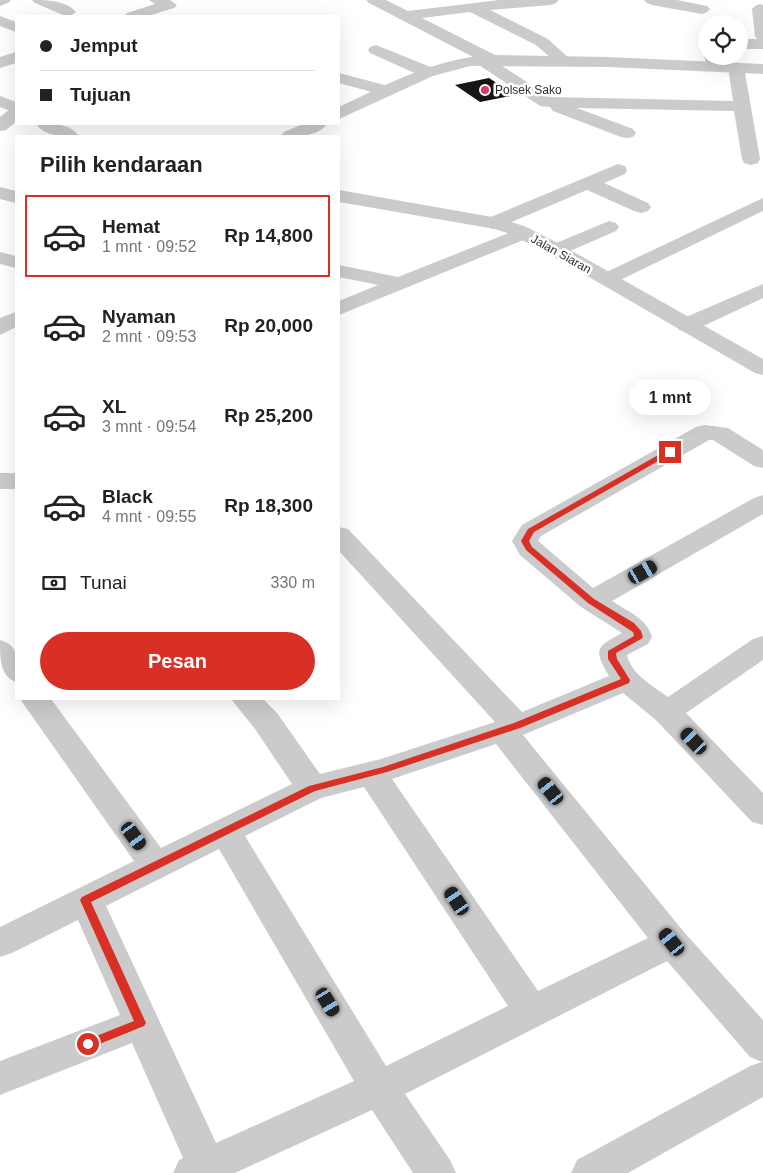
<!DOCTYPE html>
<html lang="id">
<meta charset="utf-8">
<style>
body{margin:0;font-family:Arial,sans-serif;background:#f2f2f2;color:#222;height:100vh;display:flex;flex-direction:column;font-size:19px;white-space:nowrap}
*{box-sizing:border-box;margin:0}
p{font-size:16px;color:#767676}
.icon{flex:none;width:28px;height:28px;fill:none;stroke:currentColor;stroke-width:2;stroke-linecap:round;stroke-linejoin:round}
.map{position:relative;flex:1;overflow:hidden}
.details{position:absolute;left:15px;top:135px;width:325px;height:565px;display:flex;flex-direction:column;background:#fff;border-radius:0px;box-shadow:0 5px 20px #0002}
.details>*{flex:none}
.banner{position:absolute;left:15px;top:15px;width:325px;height:110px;border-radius:0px;box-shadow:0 5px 20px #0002;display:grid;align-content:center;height:110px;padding:0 25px;background:#fff}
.controls{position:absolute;left:698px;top:15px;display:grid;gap:10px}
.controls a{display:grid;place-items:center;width:50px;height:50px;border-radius:50%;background:#fff;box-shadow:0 5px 20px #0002;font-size:25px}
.end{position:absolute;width:22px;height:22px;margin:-11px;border:6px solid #d93025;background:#fff;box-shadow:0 0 0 2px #fff}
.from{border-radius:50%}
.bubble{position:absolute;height:35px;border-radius:18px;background:#fff;box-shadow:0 5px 20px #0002;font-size:16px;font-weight:700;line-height:35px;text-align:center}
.car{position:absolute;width:15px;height:30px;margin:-15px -8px;border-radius:6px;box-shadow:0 0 4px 1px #0007;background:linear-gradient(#222 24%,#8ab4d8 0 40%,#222 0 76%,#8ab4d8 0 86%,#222 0)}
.banner b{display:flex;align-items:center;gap:18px;height:48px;font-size:19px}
.banner b+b{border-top:1px solid #e0e0e0}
.banner i{width:12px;height:12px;background:#222}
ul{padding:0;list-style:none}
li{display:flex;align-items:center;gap:15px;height:82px;margin:0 10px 8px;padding:0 15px;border:2px solid transparent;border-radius:0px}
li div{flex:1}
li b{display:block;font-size:19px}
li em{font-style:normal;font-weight:700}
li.on{border-color:#d93025}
li>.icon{width:45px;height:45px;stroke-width:1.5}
h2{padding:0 25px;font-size:22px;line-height:60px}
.pay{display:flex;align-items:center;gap:12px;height:55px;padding:0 25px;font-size:19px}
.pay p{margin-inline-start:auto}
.button{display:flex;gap:10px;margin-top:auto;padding:10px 25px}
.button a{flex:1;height:58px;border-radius:30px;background:#d93025;color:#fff;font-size:20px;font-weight:700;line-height:58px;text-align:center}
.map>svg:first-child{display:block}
</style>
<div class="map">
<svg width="763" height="1173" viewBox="0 0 763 1173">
<rect width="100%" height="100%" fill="#fff"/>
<!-- building -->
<path fill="#151515" d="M489 78 515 95 480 102 455 85Z"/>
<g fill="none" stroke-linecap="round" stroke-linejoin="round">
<!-- minor -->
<path fill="#cbcbcb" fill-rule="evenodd" d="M0 0H11L8 3 0 6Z
M32 0C46 0 66 0 76 12L70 16 63 15 35 3Z
M149 0H170L177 5 174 8 148 16H124L127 13 155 4Z
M366 0H386L408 11 499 0H559L556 3 551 5 490 10 548 39 572 61 570 64H558L536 45 470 12 422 18 499 57 501 60 499 64 550 97 733 101 728 67 730 63H742L744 67 760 159 758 163 751 165 744 163 742 159 734 111 577 108 633 129 636 133 633 137 627 138 621 137 553 111 550 107 540 106 476 63 474 60 475 58 369 3Z
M644 0H677L707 6 710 9 707 12 702 14 652 5 647 3Z
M760 4 763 5V49H739V39H757L755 36 752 9 755 6Z
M0 16 16 22V32L0 26Z
M376 45 433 68 435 72 433 76H421L370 53 368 50 370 47Z
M16 52V63L0 68V57Z
M706 53V56H720L722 66 720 70H708L704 56Z
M339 73 392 87 395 91 392 95 386 96 339 83Z
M16 108V122L6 130 0 131V117L10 109Z
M618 164 625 166 627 170 625 174 604 183 648 203 651 207 648 211 641 213 634 211 587 190 500 227 493 229 486 227 483 223 486 219Z
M0 187 16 191V203L0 199Z
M763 198V211L614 283 607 285 600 283 596 279 600 275Z
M609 221 616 223 619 227 616 231 563 254 556 256 549 254 546 250 549 246Z
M524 227 531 229 534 233 531 237 339 315V301L378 285 339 277V265L398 277Z
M0 252 16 256V268L0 264Z
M763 284V298L695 330 687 332 679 330 676 325 679 320Z
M16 312V327L0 335V318Z
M705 425 728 428 763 450V468L754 466 713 440H709L541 536 538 541 593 588 754 498 763 495V514L612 601C627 611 647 618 652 637L648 644 627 655C631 674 653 686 668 697L753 639 763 636V660L686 713 763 793V825L752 822 656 720 623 693 523 735 684 932 763 1020V1097L628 1173H571L577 1160 750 1066 762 1062 750 1057 667 961 405 1094 450 1160 456 1173H413L372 1110 235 1173H173L179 1160 183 1158 132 1043 0 1095V1061L120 1015 78 920 12 953 0 957V927L134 861 20 699H51L161 848 292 784 255 729 231 699H263L277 713 320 774 381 759 495 722 339 551V527L348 529 522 712 609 676C593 649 596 647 622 633L581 607 520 555 512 541 522 525 696 427ZM496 744 648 938 538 991 392 779ZM364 787 508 1006 386 1066 245 836 321 798ZM219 849 354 1081 216 1143 106 906Z
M0 473H16V489H0Z
M0 640C22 646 16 663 16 682 0 676 0 659 0 640Z"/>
<!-- tertiary -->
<path fill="#cbcbcb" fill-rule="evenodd" d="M493 55 607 57 763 64V74L607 67 470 66 433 76 339 119V107C390 83 435 58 493 55Z
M0 96 16 102V113L0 107Z
M36 124C50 123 70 123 79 136 65 137 45 137 36 124Z
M303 124H327C318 137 295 137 281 136L284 132Z
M339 190 498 218 524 226 558 243 763 359V375L755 373 544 251 510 234 495 229 339 202Z"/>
</g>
<!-- route -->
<path fill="#d93025" d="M667 450 674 452 534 532 529 541 532 547 594 599 634 623 641 631 643 637 641 639 616 653 617 659 630 680 629 683 520 728 387 772 315 791 91 902 146 1023 144 1026 92 1047H84L82 1044 84 1041 134 1021 80 900 82 897 309 786 383 767 514 723 621 679 608 659V651L634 636 633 632 588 603 526 550 521 541 528 529Z"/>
<!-- markers -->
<circle fill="#dc395d" stroke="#fff" stroke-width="2" cx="485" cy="90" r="5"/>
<g text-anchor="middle" stroke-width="5" stroke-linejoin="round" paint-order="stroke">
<!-- far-poi labels -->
<g font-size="12" fill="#2e2e2e" stroke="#fff" text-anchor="start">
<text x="495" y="94">Polsek Sako</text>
</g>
<!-- far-street labels -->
<g font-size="12" fill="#2e2e2e" stroke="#fff">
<text transform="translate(561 254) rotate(29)" y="4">Jalan Siaran</text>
</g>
</g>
</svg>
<div class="controls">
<a><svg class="icon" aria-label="locate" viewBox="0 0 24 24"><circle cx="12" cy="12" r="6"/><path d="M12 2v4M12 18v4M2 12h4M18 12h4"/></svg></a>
</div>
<i class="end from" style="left:88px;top:1044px"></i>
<i class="end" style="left:670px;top:452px"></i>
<div class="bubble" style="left:629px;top:380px;width:82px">1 mnt</div>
<i class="car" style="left:643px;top:572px;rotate:60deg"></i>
<i class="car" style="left:694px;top:741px;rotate:317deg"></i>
<i class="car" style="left:551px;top:791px;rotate:321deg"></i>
<i class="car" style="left:134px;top:836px;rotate:144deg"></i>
<i class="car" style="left:457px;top:901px;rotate:326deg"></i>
<i class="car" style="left:672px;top:942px;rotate:321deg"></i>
<i class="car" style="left:328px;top:1002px;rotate:149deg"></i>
<div class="banner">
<b><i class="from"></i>Jemput</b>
<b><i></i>Tujuan</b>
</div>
<section class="details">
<h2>Pilih kendaraan</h2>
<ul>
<li class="on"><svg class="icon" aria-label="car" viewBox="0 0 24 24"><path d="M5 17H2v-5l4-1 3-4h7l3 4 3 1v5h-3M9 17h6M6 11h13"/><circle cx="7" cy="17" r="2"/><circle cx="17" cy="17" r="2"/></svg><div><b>Hemat</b><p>1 mnt · 09:52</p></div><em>Rp 14,800</em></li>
<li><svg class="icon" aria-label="car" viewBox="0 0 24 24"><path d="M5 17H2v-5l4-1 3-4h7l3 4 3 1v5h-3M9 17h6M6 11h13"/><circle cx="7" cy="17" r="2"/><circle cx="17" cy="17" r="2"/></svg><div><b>Nyaman</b><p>2 mnt · 09:53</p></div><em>Rp 20,000</em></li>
<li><svg class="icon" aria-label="car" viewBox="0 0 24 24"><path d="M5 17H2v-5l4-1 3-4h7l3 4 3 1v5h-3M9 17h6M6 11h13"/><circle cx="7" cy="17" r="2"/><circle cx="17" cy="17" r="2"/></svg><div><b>XL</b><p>3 mnt · 09:54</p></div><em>Rp 25,200</em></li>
<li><svg class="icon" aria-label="car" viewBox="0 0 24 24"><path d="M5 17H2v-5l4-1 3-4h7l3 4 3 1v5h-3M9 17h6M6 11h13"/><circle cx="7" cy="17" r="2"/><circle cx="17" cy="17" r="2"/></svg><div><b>Black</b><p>4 mnt · 09:55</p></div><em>Rp 18,300</em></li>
</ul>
<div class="pay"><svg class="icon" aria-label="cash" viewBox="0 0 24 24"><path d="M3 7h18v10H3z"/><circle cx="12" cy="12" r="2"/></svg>Tunai<p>330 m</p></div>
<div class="button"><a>Pesan</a></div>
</section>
</div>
